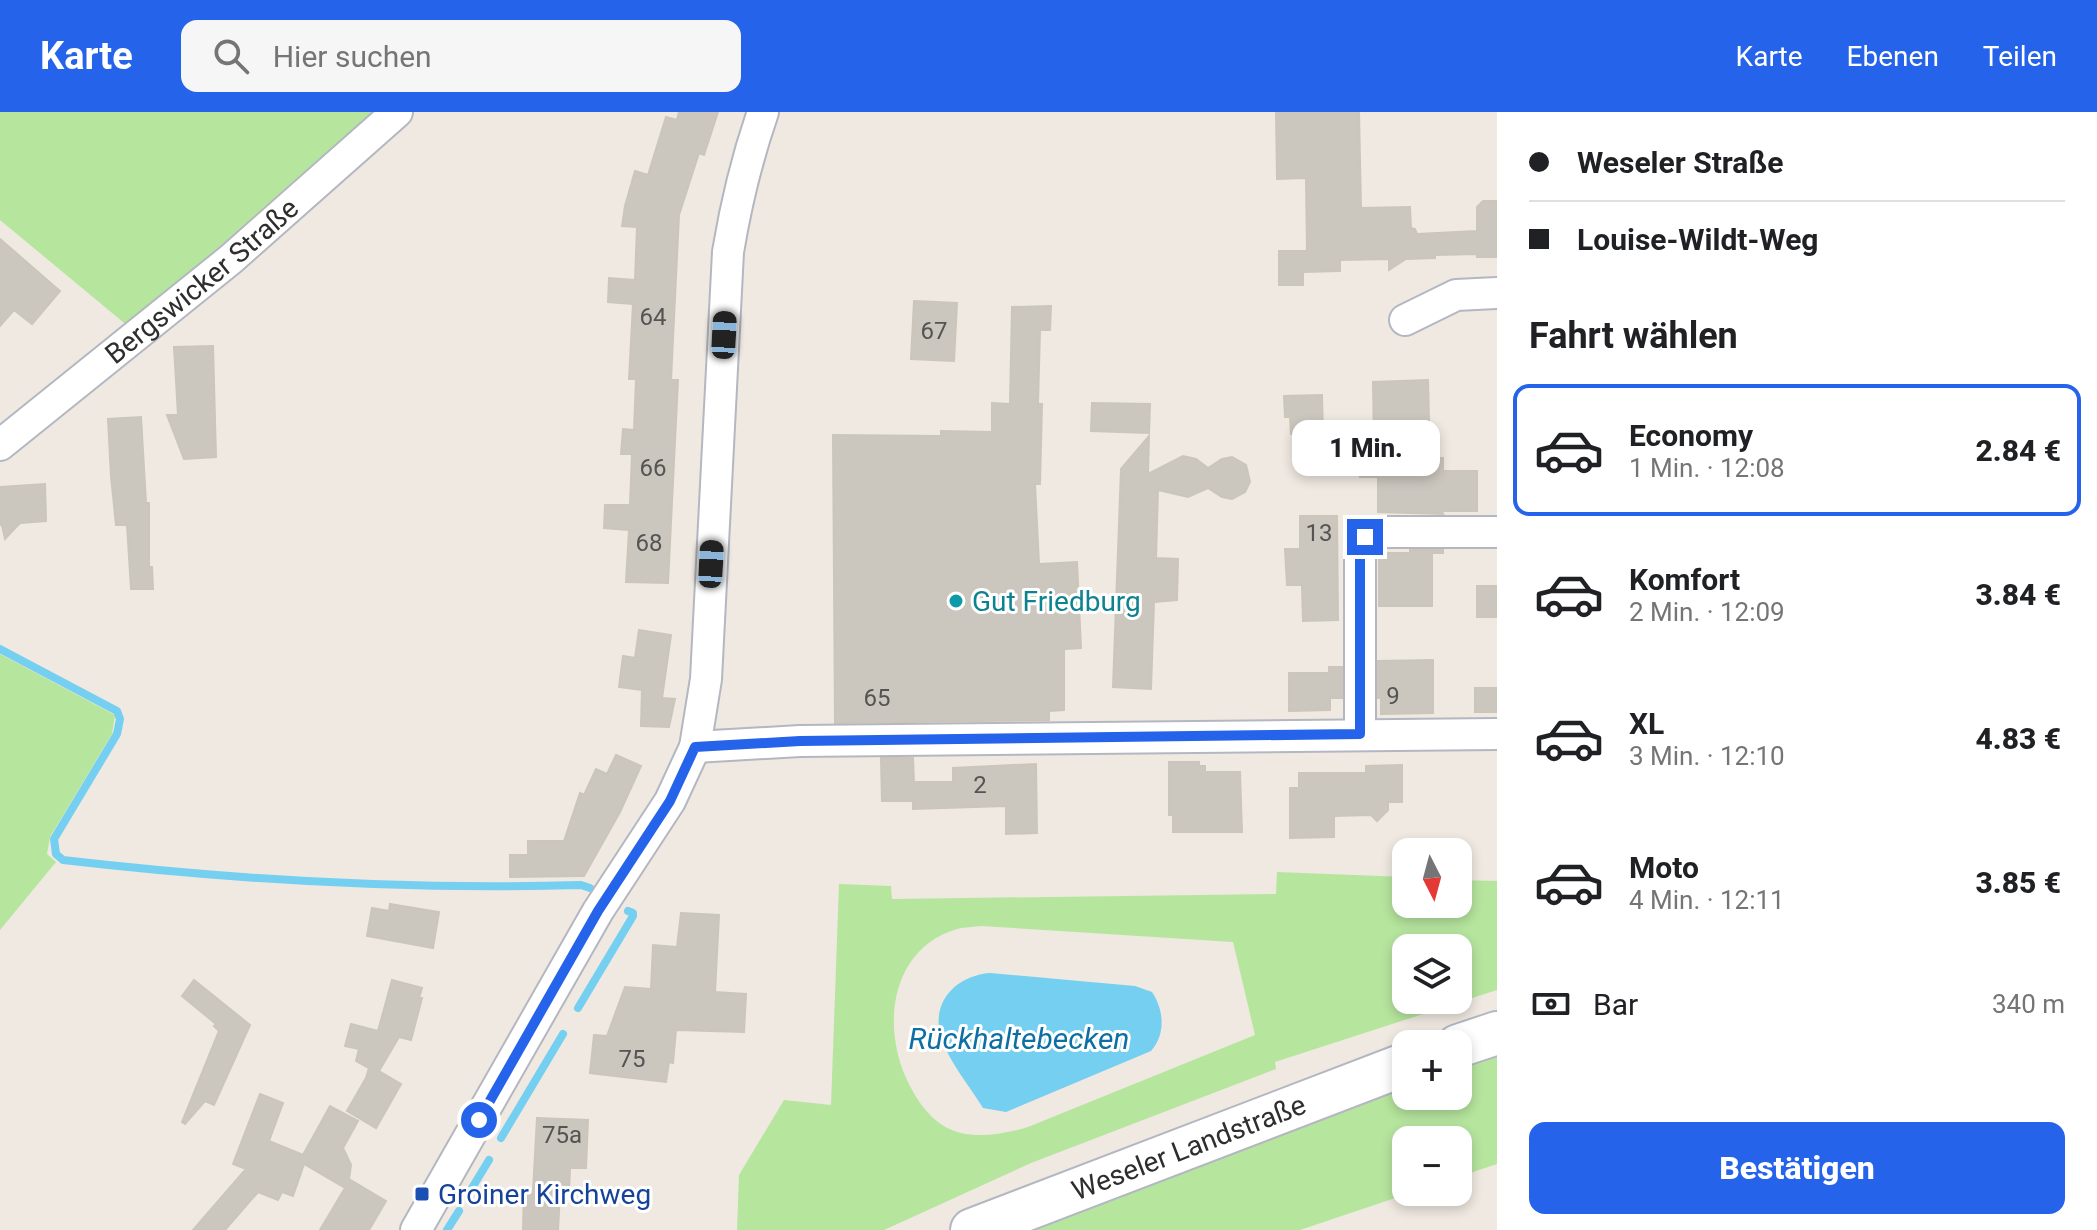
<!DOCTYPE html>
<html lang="de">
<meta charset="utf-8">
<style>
body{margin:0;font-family:Roboto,sans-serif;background:#f6f6f6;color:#202124;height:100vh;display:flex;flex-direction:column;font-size:30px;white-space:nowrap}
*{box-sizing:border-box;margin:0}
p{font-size:26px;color:#757577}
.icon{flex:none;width:44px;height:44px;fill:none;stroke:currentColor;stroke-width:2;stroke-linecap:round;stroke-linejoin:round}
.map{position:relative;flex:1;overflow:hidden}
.panel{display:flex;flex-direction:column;background:#fff;width:600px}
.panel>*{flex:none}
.guide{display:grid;align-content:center;height:176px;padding:0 32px;background:#fff}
.needle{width:52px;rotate:174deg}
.buttons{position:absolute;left:1392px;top:726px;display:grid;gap:16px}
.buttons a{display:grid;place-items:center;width:80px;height:80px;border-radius:16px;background:#fff;box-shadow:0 4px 12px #0003;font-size:40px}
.end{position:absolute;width:36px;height:36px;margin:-18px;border:10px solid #2563eb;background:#fff;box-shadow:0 0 0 4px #fff}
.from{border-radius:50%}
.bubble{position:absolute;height:56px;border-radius:16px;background:#fff;box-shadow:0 4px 12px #0003;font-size:26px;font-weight:800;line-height:56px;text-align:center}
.car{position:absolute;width:24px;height:48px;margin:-24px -12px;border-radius:10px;box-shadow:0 0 6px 2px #0007;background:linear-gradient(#222 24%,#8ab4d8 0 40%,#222 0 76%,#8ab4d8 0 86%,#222 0)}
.guide b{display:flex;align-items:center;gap:28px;height:76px;font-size:30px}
.guide b+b{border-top:2px solid #e0e0e0}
.guide i{width:20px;height:20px;background:#202124}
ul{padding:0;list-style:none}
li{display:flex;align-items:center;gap:24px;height:132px;margin:0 16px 12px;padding:0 16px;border:4px solid transparent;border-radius:16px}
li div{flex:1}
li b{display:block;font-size:30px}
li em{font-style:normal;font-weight:800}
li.selected{border-color:#2563eb}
li>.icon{width:72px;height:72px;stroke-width:1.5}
h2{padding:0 32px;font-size:36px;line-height:96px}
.pay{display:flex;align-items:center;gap:20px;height:88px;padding:0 32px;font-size:30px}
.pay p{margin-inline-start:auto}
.action{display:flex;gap:16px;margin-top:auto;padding:16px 32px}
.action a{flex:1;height:92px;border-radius:16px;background:#2563eb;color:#fff;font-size:32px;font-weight:800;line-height:92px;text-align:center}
header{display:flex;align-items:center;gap:48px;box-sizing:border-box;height:112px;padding:0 40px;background:#2563eb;color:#fff}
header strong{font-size:38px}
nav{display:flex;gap:44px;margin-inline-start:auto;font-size:28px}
.search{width:560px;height:72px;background:#f6f6f6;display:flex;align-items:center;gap:20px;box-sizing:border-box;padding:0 28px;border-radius:16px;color:#757577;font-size:30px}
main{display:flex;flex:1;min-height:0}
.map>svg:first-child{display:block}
</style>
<header>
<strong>Karte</strong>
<div class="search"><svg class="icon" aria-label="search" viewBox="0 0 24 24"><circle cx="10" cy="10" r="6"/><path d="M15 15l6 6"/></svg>Hier suchen</div>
<nav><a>Karte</a><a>Ebenen</a><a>Teilen</a></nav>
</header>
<main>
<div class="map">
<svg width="1497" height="1118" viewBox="0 0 1497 1118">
<rect width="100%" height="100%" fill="#efe9e1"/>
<!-- green -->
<path fill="#b6e59e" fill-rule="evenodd" d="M0 0H380L129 215 0 108Z
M0 542 115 603 112 622 50 725 47 742 56 750 0 818Z
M1277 760 1406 765V792H1458V768L1497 769V878L1275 950 1276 957 1031 1051 884 1118H737L739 1063 784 988 831 993 839 772 891 774 892 787 1276 782ZM982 814 1233 830 1255 923 1028 1015C1007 1021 983 1026 961 1021 936 1015 920 994 909 972 881 918 889 837 957 817 965 815 974 815 982 814ZM1406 836H1458V888H1406Z
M1497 944V1052L1458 1065V1028H1406V1080H1413L1300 1118H1018L1406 972V984H1458V956Z"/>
<!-- water -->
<path fill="#75cff0" d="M990 861 1135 874 1152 880C1164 898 1166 922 1151 939L1006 1000 983 996C970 975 952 953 943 931 928 894 953 864 990 861Z"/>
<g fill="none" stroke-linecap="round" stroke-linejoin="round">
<!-- stream -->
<path stroke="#75cff0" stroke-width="8" d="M0 537 117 599 120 607 117 622 54 727 56 742 63 748C235 768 407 778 581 773L590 776
M578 896 633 804V801L628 799
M501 1026 563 922
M472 1076 489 1048
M447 1118 459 1099"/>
</g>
<!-- building -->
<path fill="#cbc7bf" stroke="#cbc5ba" stroke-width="2" d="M679 0H718L704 43 699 41 679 103 671 268H678L668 471 626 470 629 418 604 416 605 393H630L632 342H621L623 317 634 318 636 267H629L633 192 608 190 609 166 635 168 637 115 622 114 625 94 635 59 648 63 666 5 677 8Z
M1276 0H1359L1361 96 1410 95 1411 116 1415 117 1417 122 1477 119V95L1483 89H1497V145H1477V142L1435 143V146L1406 147 1389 158V147L1340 148V159L1303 160V173H1279V139H1307L1306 66 1277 67Z
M0 127 60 179 32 212 14 198 0 214Z
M914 189 957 191 954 249 911 247Z
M1051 194 1050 218H1040L1038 292H1042L1040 372H1035L1039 452 1077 450 1081 536 1064 537V598L1049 599V608L835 611 833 323 941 324V319L992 320V291L1010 292 1012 195Z
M213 234 216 345 184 347 167 303H178L174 235Z
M1428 268 1430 346H1443V359H1477V399H1442L1443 402 1378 400V365H1360V332L1374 331 1373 270Z
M1322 283 1323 321 1291 322 1290 305H1285L1284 284Z
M1092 291 1150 292 1149 321 1091 319Z
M141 305 146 391H149V455H152L153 477H131L127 413H116L111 364 108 307Z
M1149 324 1148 362 1183 344 1196 347 1208 356 1222 347 1232 345 1246 353 1250 370 1245 380 1232 387 1222 385 1208 376 1188 385 1158 378 1156 446 1178 447 1177 488 1154 490 1151 577 1113 575 1121 357Z
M45 372 46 409 20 411 5 427 2 413H0V375Z
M1300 404H1337L1338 508 1303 509 1302 473H1287L1285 437H1300Z
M1410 438H1443V441H1432V494H1379V441H1410Z
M1477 474H1497V505H1477Z
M639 518 671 523 662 586 675 587 669 615 641 614 642 578 619 575 623 544 635 546Z
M1433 548V601L1381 602V586H1378V549Z
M1329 555H1342V586H1330V598L1289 599V561H1329Z
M1475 576H1497V600H1475Z
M616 643 641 654 620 700 584 764 510 765V743H528V729H564L580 681 584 683 596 657 607 662Z
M881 646H913L914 670H953V656L1036 652 1037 721 1006 722V694L913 697V689H882Z
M1169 650H1199V654H1205V660H1240L1242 720H1173V703H1169Z
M1402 653V690H1388V698L1377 709 1371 703 1334 704V725L1290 726V676H1299V661H1366V654Z
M390 792 439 800 433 836 367 824 372 796 389 799Z
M681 801 719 803 715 880 746 882 744 920 676 918 673 951 669 950 666 970 590 961 594 923 607 924 625 875 651 877 653 833 677 835Z
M194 868 250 913 214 993 205 989 185 1012 182 1010 219 919 214 914 216 912 182 884Z
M392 868 422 876 419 886H422L411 928 399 925 379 959 401 972 376 1016 347 999 366 966 369 956 356 949 359 937 345 934 351 912 378 919Z
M260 982 283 991 269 1029 303 1043 330 994 358 1009 343 1036 351 1053 349 1067 386 1089 369 1118H320L345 1076 304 1052 293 1084 282 1080 278 1088 258 1080 225 1118H193L246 1057 233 1052Z
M537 1006 588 1008 586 1056H570L569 1082 560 1081 558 1118H523L524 1079H533Z"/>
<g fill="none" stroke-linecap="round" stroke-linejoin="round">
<!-- street casing -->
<g stroke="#b4b7c1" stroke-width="34">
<g id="street">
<path d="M1405 208 1456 183 1497 181"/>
<path id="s1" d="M0 333 231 147 397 0"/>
<path d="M1360 622V443L1365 425 1382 420H1497"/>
<path d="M695 635 800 629 1497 622"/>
<path d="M416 1118 598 799 670 689 695 635 706 567 728 140C736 92 747 46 763 0"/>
</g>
</g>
<!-- secondary casing -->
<g stroke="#b4b7c1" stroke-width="46">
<g id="secondary">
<path d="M1458 934 1497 921"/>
<path id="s2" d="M972 1118 1406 952"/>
</g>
</g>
<!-- street -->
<use href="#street" stroke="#fff" stroke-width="30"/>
<!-- secondary -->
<use href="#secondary" stroke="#fff" stroke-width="42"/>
</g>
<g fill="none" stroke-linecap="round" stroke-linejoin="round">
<!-- route -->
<path stroke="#2563eb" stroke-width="10" d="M479 1008 598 799 670 689 695 635 800 629 1360 622V443L1365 425"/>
</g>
<!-- markers -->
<circle fill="#0f9aa8" stroke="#fff" stroke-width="3" cx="956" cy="489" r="8"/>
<rect fill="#1a4fb4" stroke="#fff" stroke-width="3" x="414" y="1074" width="16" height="16" rx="4"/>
<g text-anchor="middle" stroke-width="6" stroke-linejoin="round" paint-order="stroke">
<!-- number labels -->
<g font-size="24" fill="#555452">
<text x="653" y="213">64</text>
<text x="934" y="227">67</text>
<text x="653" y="364">66</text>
<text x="1319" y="429">13</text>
<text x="649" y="439">68</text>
<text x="1393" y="592">9</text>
<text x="877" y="594">65</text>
<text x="980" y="681">2</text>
<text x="632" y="955">75</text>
<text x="562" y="1031">75a</text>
</g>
<!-- street labels -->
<g font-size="28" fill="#2e2e2e" stroke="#fff">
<text dy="10" stroke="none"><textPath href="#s1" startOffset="260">Bergswicker Straße</textPath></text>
<text dy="10" stroke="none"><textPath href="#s2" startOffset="232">Weseler Landstraße</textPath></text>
</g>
<!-- culture labels -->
<g font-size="28" fill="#0d838f" stroke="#fff" text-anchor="start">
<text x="972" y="499">Gut Friedburg</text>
</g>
<!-- transit labels -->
<g font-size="28" fill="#164399" stroke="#fff" text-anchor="start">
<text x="438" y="1092">Groiner Kirchweg</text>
</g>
<!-- water labels -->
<g font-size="30" font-style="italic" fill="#0d6fa3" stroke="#fff">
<text x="1019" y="937">Rückhaltebecken</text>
</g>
</g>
</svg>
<div class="buttons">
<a><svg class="needle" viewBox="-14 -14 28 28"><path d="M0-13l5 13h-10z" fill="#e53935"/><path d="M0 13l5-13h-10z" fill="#757577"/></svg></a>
<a><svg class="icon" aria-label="layers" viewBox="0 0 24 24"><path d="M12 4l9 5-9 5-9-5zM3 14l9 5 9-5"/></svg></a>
<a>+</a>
<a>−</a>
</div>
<i class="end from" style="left:479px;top:1008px"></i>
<i class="end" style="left:1365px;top:425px"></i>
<div class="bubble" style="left:1292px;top:308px;width:148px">1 Min.</div>
<i class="car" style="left:724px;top:223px;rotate:3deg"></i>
<i class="car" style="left:711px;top:452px;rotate:3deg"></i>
</div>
<section class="panel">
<div class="guide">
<b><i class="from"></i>Weseler Straße</b>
<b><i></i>Louise-Wildt-Weg</b>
</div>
<h2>Fahrt wählen</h2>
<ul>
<li class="selected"><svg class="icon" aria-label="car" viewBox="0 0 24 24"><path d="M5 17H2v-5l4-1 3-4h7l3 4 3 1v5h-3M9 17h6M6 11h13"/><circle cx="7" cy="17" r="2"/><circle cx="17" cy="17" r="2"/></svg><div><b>Economy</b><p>1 Min. · 12:08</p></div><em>2.84 €</em></li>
<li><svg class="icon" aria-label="car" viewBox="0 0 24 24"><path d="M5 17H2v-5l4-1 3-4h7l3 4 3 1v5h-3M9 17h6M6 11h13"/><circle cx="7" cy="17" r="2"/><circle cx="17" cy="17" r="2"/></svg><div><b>Komfort</b><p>2 Min. · 12:09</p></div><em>3.84 €</em></li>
<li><svg class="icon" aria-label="car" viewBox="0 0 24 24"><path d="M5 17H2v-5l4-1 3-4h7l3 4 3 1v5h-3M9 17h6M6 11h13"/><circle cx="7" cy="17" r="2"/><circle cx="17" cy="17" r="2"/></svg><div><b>XL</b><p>3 Min. · 12:10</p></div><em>4.83 €</em></li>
<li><svg class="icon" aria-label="car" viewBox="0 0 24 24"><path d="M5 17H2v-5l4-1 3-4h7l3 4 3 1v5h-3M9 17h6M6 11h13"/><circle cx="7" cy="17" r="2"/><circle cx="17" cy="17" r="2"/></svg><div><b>Moto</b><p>4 Min. · 12:11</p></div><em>3.85 €</em></li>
</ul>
<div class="pay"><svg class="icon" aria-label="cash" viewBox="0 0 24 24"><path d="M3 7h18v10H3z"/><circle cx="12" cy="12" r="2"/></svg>Bar<p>340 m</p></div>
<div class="action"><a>Bestätigen</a></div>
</section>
</main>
